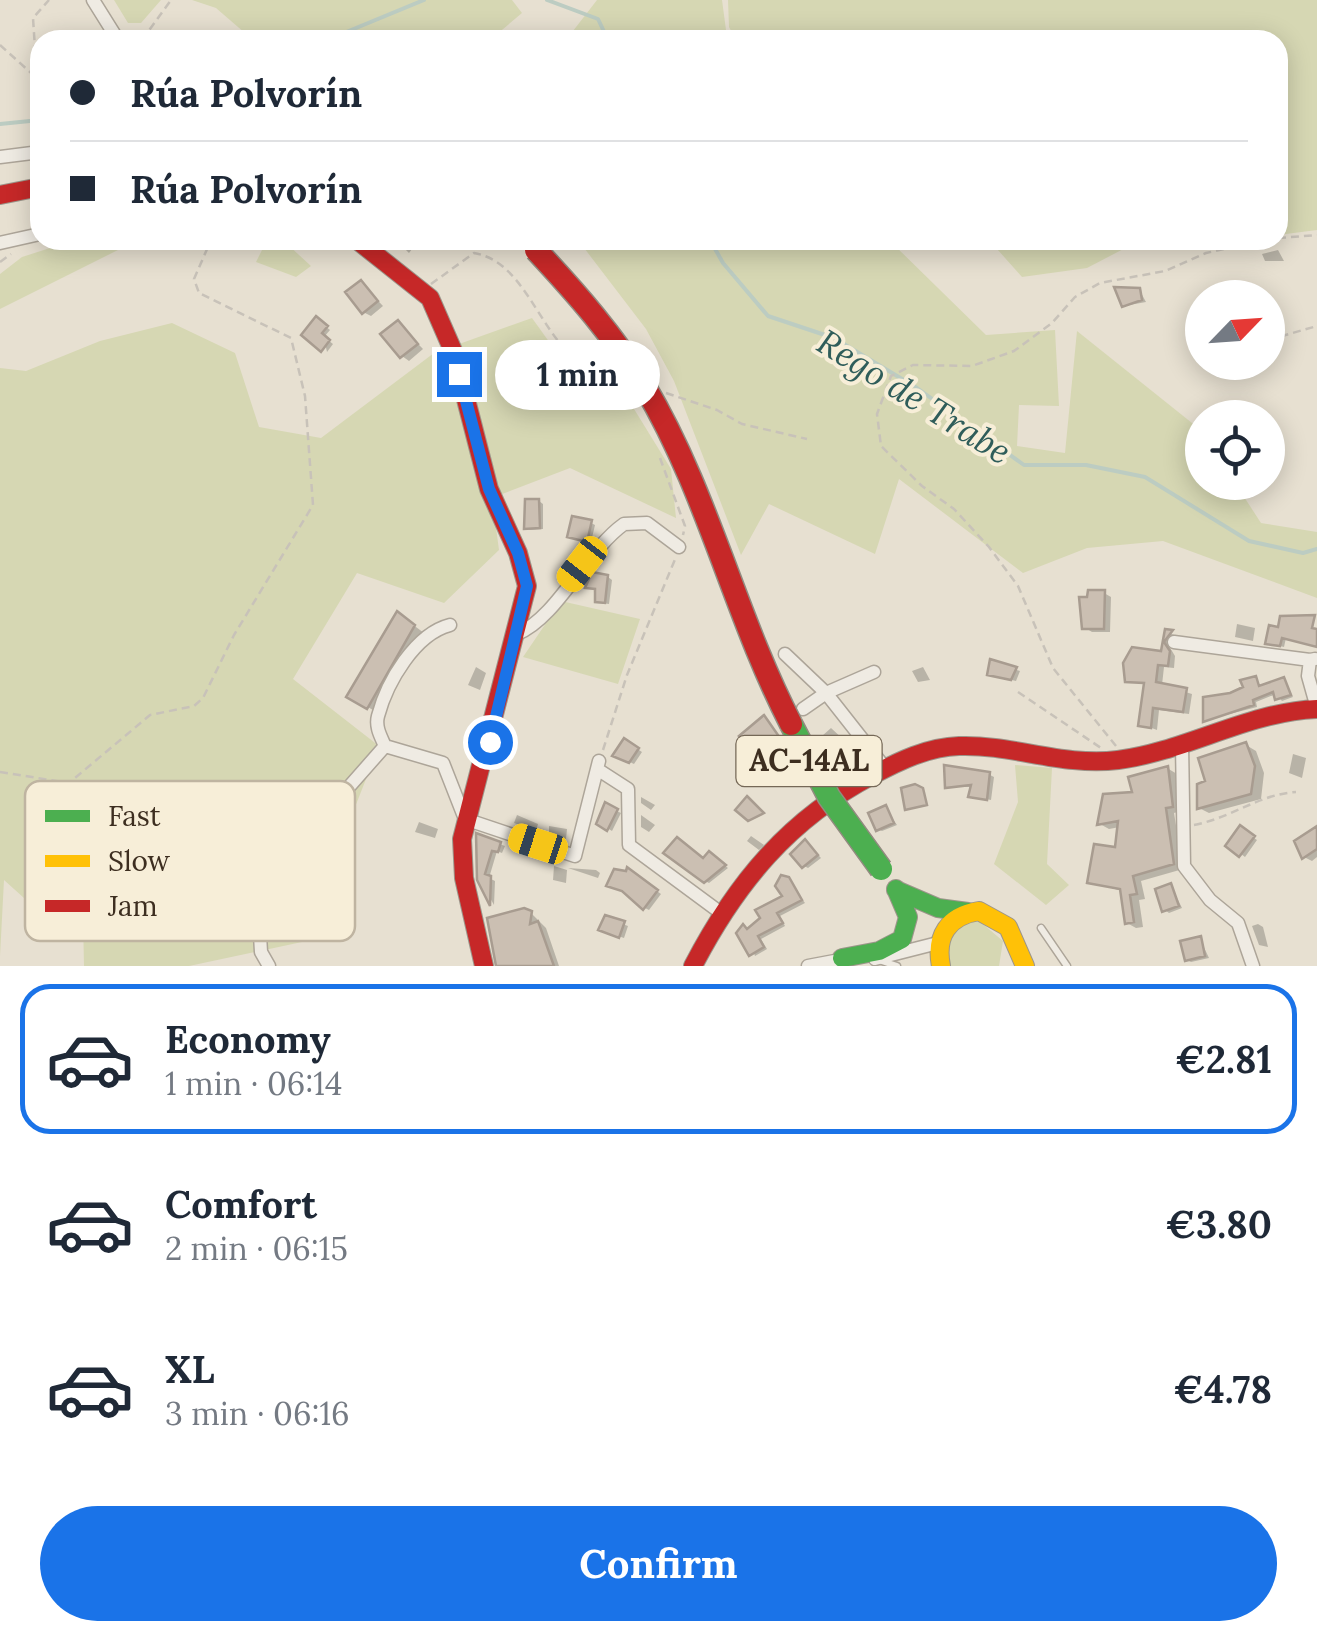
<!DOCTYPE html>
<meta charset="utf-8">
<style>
body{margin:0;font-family:Lora,serif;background:#f6f6f7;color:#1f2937;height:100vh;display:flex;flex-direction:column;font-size:38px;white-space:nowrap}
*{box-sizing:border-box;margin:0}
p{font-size:32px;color:#747a83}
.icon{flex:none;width:55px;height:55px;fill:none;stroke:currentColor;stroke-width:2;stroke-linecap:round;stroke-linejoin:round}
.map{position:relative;height:966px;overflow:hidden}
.details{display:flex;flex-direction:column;background:#fff;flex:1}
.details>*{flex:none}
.top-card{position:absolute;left:30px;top:30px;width:1258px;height:220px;border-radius:30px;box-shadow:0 5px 25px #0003;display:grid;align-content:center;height:220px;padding:0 40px;background:#fff}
.needle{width:65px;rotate:65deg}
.controls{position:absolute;left:1185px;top:280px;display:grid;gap:20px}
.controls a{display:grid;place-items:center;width:100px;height:100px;border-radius:50%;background:#fff;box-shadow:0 5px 25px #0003;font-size:50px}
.end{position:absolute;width:45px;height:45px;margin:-22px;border:12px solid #1a73e8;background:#fff;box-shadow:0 0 0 5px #fff}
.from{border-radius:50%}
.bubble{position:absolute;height:70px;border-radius:35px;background:#fff;box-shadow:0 5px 25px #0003;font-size:32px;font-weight:700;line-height:70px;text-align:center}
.car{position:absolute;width:30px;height:60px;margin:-30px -15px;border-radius:12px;box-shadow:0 0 8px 2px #0007;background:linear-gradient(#f5c518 24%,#345 0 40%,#f5c518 0 76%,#345 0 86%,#f5c518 0)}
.top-card b{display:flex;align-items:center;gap:35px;height:95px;font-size:38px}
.top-card b+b{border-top:2px solid #e0e1e3}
.top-card i{width:25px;height:25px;background:#1f2937}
ul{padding:18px 0 0;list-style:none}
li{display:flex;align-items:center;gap:30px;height:150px;margin:0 20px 15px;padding:0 20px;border:5px solid transparent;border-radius:30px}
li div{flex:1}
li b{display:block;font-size:38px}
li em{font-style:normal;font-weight:700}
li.current{border-color:#1a73e8}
li>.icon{width:90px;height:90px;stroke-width:1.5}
.action{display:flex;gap:20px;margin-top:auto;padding:20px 40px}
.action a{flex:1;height:115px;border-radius:60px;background:#1a73e8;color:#fff;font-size:40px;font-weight:700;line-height:115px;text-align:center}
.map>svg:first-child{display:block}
</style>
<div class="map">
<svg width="1317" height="966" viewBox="0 0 1317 966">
<rect width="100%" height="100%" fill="#e7e0d1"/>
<!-- green -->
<path fill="#d6d7b3" d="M114 0H161L141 23H128Z
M192 0H512L522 13 490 40H253L216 8Z
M597 0H722L726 30 733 40H566Z
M728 0H1317V230L1278 235V40H736L729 27Z
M75 240H138L0 309V274L22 257Z
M578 240H889L986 335 1055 330 1059 406 1019 405 1017 446 1065 453 1077 331 1202 431V482L1235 483 1261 523 1317 532V598L1163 541 1087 548 1023 573 899 479 875 554 769 504 741 555 674 381 646 329Z
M989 240H1237L1161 249 1133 244 1087 268 1022 277Z
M286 243 311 266 296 277 256 262 263 248Z
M532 318 578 382 626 396 671 469 676 518 570 468 492 498 499 550 444 603 357 573 293 679 379 746 302 942 189 966H84L83 919 44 916 4 880 0 956V368L26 371 100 341 172 323 235 353 259 427 321 438 434 353Z
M561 601 640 619 618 684 523 657Z
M1015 765 1052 768 1047 864 1069 885 1046 905 994 864 1018 802Z
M978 920 1003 941 999 966H947L948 932Z"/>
<!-- shadow -->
<path fill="#0003" d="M396 240H419L409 253Z
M1278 250 1284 261H1265L1262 254Z
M361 283 383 306 371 316 363 312Z
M1140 291 1146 302 1124 306Z
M320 322 330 330 324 337 333 344 327 352Z
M398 323 423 349 409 361 402 356Z
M539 501 543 504V529L530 530 526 528Z
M591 523 595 525 591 542 574 538Z
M608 577 612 580 609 604 602 603 597 590 592 589Z
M1104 593 1111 597 1110 632H1092L1084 627Z
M1314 618 1311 645 1286 638 1284 647 1268 643 1280 630 1282 619Z
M408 621 424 633 378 713 349 696Z
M1237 624 1255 628 1253 641 1235 637Z
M1167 632 1177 636 1169 646 1175 656 1174 668 1164 667 1162 685 1192 694 1189 714 1159 710 1157 730 1141 724 1147 685 1128 680 1163 654Z
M992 662 1020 671 1016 681 995 676Z
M476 667 486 673 480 690 468 685Z
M923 667 930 680 918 682 912 671Z
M1255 679 1261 688 1284 680 1293 697 1282 701 1276 694 1256 702 1257 707 1206 720Z
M764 718 790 752 768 770 762 750Z
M831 728 844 740 833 750 822 736Z
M625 741 642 752 634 764 615 755Z
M1246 745 1256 751 1264 773 1261 799 1209 813 1199 808 1209 782Z
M1293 754 1306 758 1302 778 1289 773Z
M1167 768 1177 774 1181 811 1174 813 1183 869 1141 881 1145 899 1139 900 1143 927 1136 928 1127 923 1122 891 1090 882 1117 849 1120 827 1109 829 1100 824Z
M990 775 994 777 991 800 971 796 973 787H948Z
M641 797 655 805 651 810 641 803Z
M606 806 621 813 612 831 599 823Z
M885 808 897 825 882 831 877 829Z
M517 815 538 824 536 831 514 823Z
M641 815 655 825 649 832 641 827Z
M419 822 438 829 435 838 415 832Z
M549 826 567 829 566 839 549 834Z
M1241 829 1257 840 1245 857 1229 845Z
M1317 829V857L1312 861 1304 857Z
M751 836 764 845 759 850 747 841Z
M479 837 505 846 502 853 497 851 489 878 495 881 494 905 480 880Z
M806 842 821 858 808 868 804 866Z
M714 857 728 868 709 883 705 881 704 861Z
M554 866 567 870 566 883 553 880Z
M568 868 596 870 600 873 598 878Z
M629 871 661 894 649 910 645 908Z
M788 880 805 903 780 916 785 926 761 939 767 949 755 956 744 927 749 930 785 897Z
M1171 886 1182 908 1169 913 1165 910Z
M531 913 546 928 559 966H499Z
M606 918 628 926 624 938 606 932Z
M1258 924 1263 927 1268 947 1259 945 1252 926Z
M1200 939 1209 958 1191 962 1187 960Z"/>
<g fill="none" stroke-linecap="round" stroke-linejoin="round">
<!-- stream -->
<path stroke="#bcccc2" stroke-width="4" d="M547 0 598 19 608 40
M327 40 424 0
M0 124 40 120
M710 240 723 263 768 316 834 338 917 388 1024 465H1086L1145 477 1249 541 1303 553 1317 549"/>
</g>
<!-- building -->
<path fill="#cbbfb2" stroke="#a89c90" stroke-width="2.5" d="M361 280 378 301 362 314 345 292Z
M1114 287 1140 288 1142 300 1122 307Z
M316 316 328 326 322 333 330 340 321 352 301 335Z
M398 320 418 344 400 358 380 334Z
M525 499H539L540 528 524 529Z
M572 516 592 520 587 542 567 537Z
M592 572 608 575 605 603 595 602V589L585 588Z
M1088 590H1105L1104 629H1082L1079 597H1087Z
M397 611 415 625 367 709 346 697Z
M1315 615 1312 628 1317 629V647L1282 638 1280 646 1265 644 1269 625 1278 627 1280 616Z
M1165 629 1173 630 1164 642 1170 651 1168 666 1158 665 1156 682 1187 688 1183 712 1153 708 1151 728 1138 726 1144 683 1125 682 1123 663 1132 647 1161 651Z
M990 659 1017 667 1011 680 987 675Z
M1256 676 1259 686 1284 677 1291 695 1275 700 1273 692 1253 700 1254 705 1203 722V697L1230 693 1243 687 1240 680Z
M764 715 787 748 762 770 751 755 757 750 739 736Z
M624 738 639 748 629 763 612 756Z
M1246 742 1255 766 1251 794 1197 809V784L1205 781 1198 758Z
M944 765 990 772 987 800 968 797 971 785 945 788Z
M1168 766 1173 807 1166 808 1174 864 1133 876 1137 894 1130 895 1134 922 1125 924 1120 889 1087 883 1094 844 1115 847 1118 821 1097 825 1103 794 1132 792 1128 777Z
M915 784 923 788 927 805 905 810 901 788Z
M747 796 764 813 748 821 735 810Z
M605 802 618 809 607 831 596 824Z
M886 805 894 823 876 831 868 813Z
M1240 825 1255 836 1239 857 1225 846Z
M1317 826V849L1302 859 1294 841Z
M476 833 501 842 498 852 492 851 485 874 491 876 490 906 477 880Z
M677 837 703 858 709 851 726 865 704 883 663 853Z
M805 839 818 855 802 868 790 854Z
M627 867 658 890 643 910 622 891 606 886 614 869 626 871Z
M781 875 789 877 802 900 777 913 783 923 758 936 764 947 749 956 736 933 743 924 747 929 760 918 755 910 782 896 775 886Z
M1171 883 1179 906 1162 912 1155 889Z
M524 908 532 911 530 924 538 921 554 966H496L487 918Z
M605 915 625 921 619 938 598 930Z
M1201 936 1205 956 1185 961 1180 941Z"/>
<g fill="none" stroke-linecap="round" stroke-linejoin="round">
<!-- lane casing -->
<g stroke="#ada599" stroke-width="9">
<path id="lane" d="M1041 928 1067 966
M879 960 897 966"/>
</g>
<!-- street casing -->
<g stroke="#ada599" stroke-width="15">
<path id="street" d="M93 0 118 40
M0 157 40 152
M0 243 40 234
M450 625C415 634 387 682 378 716 375 727 381 737 385 746L443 763 465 819 575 856 599 761
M517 634C557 618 586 551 624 524L647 523 679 547
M1174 642 1310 660
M785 654 826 693 885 768
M1315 659 1310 660 1308 676 1317 708
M803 709 826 693 874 672
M1182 744 1184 866 1210 900 1238 923 1253 966
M597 769 628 789 629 845 721 913
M875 959 938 943
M269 966 261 952 260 935 266 881 385 746
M808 966 845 959"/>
</g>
<!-- fast casing -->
<g stroke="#9c958a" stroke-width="20">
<path id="fast" d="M896 890 938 908 968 912
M842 958 879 951 902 939 908 917 896 889"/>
</g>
<!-- slow casing -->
<g stroke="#9c958a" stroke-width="20">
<path id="slow" d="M941 966C935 936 948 916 979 911L1008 927 1025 966"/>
</g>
<!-- jam casing -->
<g stroke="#9c958a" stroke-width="20">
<path id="jam" d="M0 195 40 187
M357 240 430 298 454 353 489 489 518 553 527 586 462 839 464 878 484 966
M693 966C736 883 789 819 873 775 899 761 928 747 959 746 1012 744 1063 767 1118 760 1187 751 1247 712 1317 709"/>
</g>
<!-- path -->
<path stroke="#c8c2b9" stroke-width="2.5" stroke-dasharray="8 5" stroke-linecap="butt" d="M142 40 171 0
M0 45 40 81
M37 79 33 18 49 0
M1278 238 1317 235
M0 262 11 254
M431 284 474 253C538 264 541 370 624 385
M1268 340 1317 326
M666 393 717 410 742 424 807 439
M660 458 685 526 683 535
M1018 692 1101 748
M1116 746 1053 668 1018 586 989 547 954 509 922 486 881 446 877 414 891 376 913 365 972 366 1014 351 1052 323 1075 297 1100 283 1165 271 1206 253 1266 240
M603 750 627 675 676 557
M0 772 69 783 150 715 194 706 203 698 234 635 313 505 305 396 291 338 199 293 194 279 211 240
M1194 825C1231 818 1260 794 1296 792"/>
<!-- lane -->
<use href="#lane" stroke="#efebe3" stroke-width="6"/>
<!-- street -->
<use href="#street" stroke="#efebe3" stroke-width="12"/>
<!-- fast -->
<use href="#fast" stroke="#4caf50" stroke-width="18"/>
<!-- slow -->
<use href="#slow" stroke="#ffc107" stroke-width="18"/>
<!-- jam -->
<use href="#jam" stroke="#c62828" stroke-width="18"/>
<!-- fast-bridge casing -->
<g stroke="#928b80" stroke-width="25" stroke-linecap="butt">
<path id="fast-bridge" d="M791 724 829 797 881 869"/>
</g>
<!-- jam-bridge casing -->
<g stroke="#928b80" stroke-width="25" stroke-linecap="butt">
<path id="jam-bridge" d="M536 250C577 294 614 336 645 387 708 493 735 616 791 724"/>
</g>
<!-- fast-bridge -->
<use href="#fast-bridge" stroke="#4caf50" stroke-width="22"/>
<!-- jam-bridge -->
<use href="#jam-bridge" stroke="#c62828" stroke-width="22"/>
</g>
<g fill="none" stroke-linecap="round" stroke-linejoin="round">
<!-- route -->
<path stroke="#1a73e8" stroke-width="12" d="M459 374 489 489 518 553 527 586 490 742"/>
</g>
<g text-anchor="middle" stroke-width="8" stroke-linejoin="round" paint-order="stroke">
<!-- shield labels -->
<rect fill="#f7eed8" stroke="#756857" stroke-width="2.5" x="736.5" y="736" width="145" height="50" rx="8"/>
<g font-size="30" font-weight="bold" fill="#3d2e20">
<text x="809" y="771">AC-14AL</text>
</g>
<!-- water labels -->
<g font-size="35" font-style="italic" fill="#2f5d5a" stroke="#f7eed8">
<text transform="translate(914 397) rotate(32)" y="12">Rego de Trabe</text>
</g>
</g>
<!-- legend -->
<rect x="25" y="781" width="330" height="160" rx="15" fill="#f7eed8" stroke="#bfb4a1" stroke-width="2.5"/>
<rect x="45" y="810" width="45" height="12" fill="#4caf50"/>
<rect x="45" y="855" width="45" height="12" fill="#ffc107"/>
<rect x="45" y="900" width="45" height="12" fill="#c62828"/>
<g font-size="28" fill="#3d2e20">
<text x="108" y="826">Fast</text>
<text x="108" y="871">Slow</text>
<text x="108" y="916">Jam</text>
</g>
</svg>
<div class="controls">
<a><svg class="needle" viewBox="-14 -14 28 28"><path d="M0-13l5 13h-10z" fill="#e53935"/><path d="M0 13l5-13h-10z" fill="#747a83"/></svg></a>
<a><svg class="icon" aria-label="locate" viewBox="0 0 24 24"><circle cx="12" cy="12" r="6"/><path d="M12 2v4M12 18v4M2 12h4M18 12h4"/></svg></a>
</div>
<i class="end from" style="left:490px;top:742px"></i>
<i class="end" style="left:459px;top:374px"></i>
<div class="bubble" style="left:495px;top:340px;width:165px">1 min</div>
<i class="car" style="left:582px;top:564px;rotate:218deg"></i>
<i class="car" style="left:538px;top:844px;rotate:288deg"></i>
<div class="top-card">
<b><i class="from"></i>Rúa Polvorín</b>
<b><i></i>Rúa Polvorín</b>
</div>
</div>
<section class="details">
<ul>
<li class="current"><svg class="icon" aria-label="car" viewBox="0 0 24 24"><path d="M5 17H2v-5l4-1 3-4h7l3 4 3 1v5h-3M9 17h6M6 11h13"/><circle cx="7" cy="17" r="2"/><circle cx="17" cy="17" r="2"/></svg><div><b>Economy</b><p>1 min · 06:14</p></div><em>€2.81</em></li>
<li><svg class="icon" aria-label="car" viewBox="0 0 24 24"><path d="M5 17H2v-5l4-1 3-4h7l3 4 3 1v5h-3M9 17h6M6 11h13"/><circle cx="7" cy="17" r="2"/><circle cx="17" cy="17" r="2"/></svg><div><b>Comfort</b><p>2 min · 06:15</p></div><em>€3.80</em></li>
<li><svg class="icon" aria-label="car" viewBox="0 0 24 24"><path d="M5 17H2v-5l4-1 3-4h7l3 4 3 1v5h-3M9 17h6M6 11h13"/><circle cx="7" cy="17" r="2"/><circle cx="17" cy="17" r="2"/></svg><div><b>XL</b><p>3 min · 06:16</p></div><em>€4.78</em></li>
</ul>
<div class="action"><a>Confirm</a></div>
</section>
